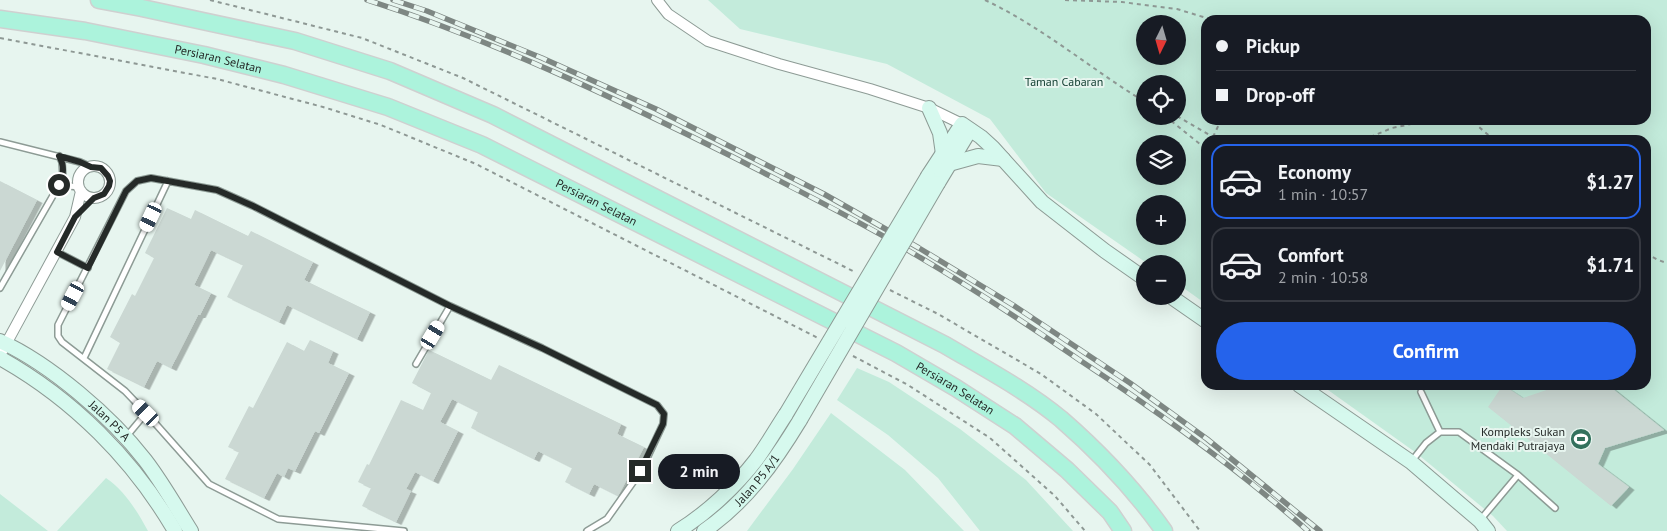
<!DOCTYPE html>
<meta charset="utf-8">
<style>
body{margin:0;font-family:"PT Sans",sans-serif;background:#242831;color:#f1f3f6;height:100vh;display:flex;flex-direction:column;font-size:19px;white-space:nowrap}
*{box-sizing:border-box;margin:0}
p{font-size:16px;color:#9ea1a6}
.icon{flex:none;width:28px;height:28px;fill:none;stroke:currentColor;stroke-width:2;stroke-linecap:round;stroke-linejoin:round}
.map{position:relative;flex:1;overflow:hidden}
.panel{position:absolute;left:1201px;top:135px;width:450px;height:255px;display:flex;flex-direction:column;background:#171b24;border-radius:15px;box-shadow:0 5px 20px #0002}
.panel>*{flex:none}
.guide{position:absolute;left:1201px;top:15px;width:450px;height:110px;border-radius:15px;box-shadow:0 5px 20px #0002;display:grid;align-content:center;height:110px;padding:0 15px;background:#171b24}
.needle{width:32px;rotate:185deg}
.fabs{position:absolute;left:1136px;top:15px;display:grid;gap:10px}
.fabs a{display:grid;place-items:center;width:50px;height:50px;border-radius:50%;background:#171b24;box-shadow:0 5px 20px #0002;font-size:25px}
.end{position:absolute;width:22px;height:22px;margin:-11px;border:6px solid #252a28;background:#fff;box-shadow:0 0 0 2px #fff}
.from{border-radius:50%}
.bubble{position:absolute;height:35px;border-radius:18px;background:#171b24;box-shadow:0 5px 20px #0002;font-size:16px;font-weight:600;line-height:35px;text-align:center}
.car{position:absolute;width:15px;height:30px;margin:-15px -8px;border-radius:6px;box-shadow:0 0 4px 1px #0007;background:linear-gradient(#fff 24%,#345 0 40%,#fff 0 76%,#345 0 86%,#fff 0)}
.guide b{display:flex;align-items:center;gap:18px;height:48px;font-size:19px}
.guide b+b{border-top:1px solid #363941}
.guide i{width:12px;height:12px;background:#f1f3f6}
ul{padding:9px 0 0;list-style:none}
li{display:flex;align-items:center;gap:15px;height:75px;margin:0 10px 8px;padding:0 5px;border:2px solid #363941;border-radius:15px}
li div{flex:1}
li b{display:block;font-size:19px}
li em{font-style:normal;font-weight:600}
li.selected{border-color:#2563eb}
li>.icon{width:45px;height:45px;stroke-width:1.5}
.button{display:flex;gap:10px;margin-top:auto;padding:10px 15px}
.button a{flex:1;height:58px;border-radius:30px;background:#2563eb;color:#fff;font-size:20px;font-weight:600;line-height:58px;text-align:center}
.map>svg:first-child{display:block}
</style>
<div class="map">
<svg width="1667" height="531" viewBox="0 0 1667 531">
<defs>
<filter id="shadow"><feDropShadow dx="5.5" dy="3" stdDeviation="0" flood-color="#0004"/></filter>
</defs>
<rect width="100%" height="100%" fill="#e7f5ef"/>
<!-- green -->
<path fill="#c3ebdb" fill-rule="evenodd" d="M708 0H1667V531H1507L1493 516 1415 452 1321 385H1646V140H1206V304L1178 284V264H1148L1046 193 990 119 887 64 740 29ZM1206 20H1646V120H1206ZM1145 24H1178V56H1145ZM1145 84H1178V116H1145ZM1145 144H1178V176H1145ZM1145 204H1178V236H1145Z
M857 368 889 382 960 429 1026 480 1073 531H980L938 478 888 435 837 400Z
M831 413 905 470 964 531H747L793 469Z
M106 478C125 491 137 511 148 531H57Z
M0 494 48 531H0Z"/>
<!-- building -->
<path fill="#cbd8d3" filter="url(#shadow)" d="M0 181 37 200 0 271Z
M167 208 191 219 195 210 248 236 251 231 313 262 304 280 370 312 357 339 287 305 279 322 227 297 243 265 211 250 194 285 211 293 200 315H198L171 368 157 361 144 387 107 369 120 343 110 337 132 294 135 296 154 258 145 253Z
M310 340 333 351 328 363 349 373 319 433 315 431 295 471 288 468 284 477 277 473 264 498 225 479 239 452 228 447 249 406 253 408 287 342 304 351Z
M429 350 491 380 499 365 621 424 617 434 644 447 618 496 594 484 589 494 565 482 572 468 538 451 534 459 471 428 478 412 452 399 440 422 458 431 433 481 415 472 406 489 411 491 396 522 362 506 371 488 358 482 367 464 369 465 401 400 423 410 431 393 412 383Z
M1503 385 1523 398 1561 385H1608L1664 430 1605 448 1598 464 1629 487 1611 506 1488 407Z"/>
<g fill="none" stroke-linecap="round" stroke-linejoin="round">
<!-- lane casing -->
<g stroke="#8d9b95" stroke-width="8">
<path id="lane" d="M0 142 80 162 91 167
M59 185 79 187
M57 252 88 268
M0 288 63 178 62 162 59 156
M84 358 168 181
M416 364 450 306
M1421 392 1440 432
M126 437 146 413
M1411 462 1426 443 1440 432H1459L1518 475 1481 519
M1518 475 1555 508
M404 531 278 519 209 484 146 413 125 391 62 342 58 336V325L126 191 137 181 151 178 217 190 253 206 450 306 542 348 657 405 664 414 663 424 641 471 607 519 587 531"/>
</g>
<!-- street casing -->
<g stroke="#8d9b95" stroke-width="12">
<path id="street" d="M657 0 668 14 708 41 779 64 870 89 929 108 962 124
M78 182a16 16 0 1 1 32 0a16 16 0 1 1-32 0Z
M0 355 75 217 81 191"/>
</g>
<!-- secondary casing -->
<g stroke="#8d9b95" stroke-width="16">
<g id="secondary">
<path d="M929 108 940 133 943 154"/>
<path d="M949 164 978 156 1003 159"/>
<path d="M928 176 962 124 981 137 993 148 1042 202 1105 251 1145 279"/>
<path d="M938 183 970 130"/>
<path d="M1170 296 1206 321"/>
<path id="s1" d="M0 341C50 364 111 416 145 460 162 482 176 507 191 531"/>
<path d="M0 358C73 399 133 459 175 531"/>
<path d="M1299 385 1411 462 1480 521 1488 531"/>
<path d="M678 531C706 514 736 486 756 460 767 445 776 429 786 414"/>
<path id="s2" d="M704 531C746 502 774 463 800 420"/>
</g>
</g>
<!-- primary casing -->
<g stroke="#cfd0d0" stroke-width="19">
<g id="primary">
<path d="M99 0 142 8 295 41 390 71 493 115 945 345C984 368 1026 390 1061 419 1099 452 1135 490 1164 531"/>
<path id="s3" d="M0 19 85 31 204 55 284 75 388 107 482 145 896 353 956 388 1015 426 1067 470 1110 512 1123 531"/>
</g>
</g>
<!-- path -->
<path stroke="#8e9894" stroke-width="2" stroke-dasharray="4 4" stroke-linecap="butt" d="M210 0 362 38 463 78 855 272
M985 0C1042 27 1091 69 1145 102
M1065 0 1122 2 1177 9 1213 20
M0 38 217 79 323 107 381 125 476 164 818 338
M1165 116 1206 149
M1177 116 1213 137 1244 140
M1476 120 1479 127 1494 140
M1213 137 1221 120
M1363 140 1392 128 1430 120
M1646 253 1658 260 1667 263
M890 290 938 314 1041 374 1096 414 1150 465 1200 531
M853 356 908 385 990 438 1055 496 1085 531"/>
<!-- lane -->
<use href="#lane" stroke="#fff" stroke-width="5"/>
<!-- street -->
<use href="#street" stroke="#fff" stroke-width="10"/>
<!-- secondary -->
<use href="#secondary" stroke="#d6f9ee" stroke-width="14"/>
<!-- primary -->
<use href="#primary" stroke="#acf3dc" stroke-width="16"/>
<!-- rail casing -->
<g stroke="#7e8783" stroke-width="5.5">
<path id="rail" d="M367 0C495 41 617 99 737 159 797 190 858 220 916 255 972 288 1027 324 1081 361 1160 413 1237 468 1308 531
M393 0 427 11 542 58 656 109 824 194 919 248 1013 305 1130 383 1207 439 1320 531"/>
</g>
<!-- rail -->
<use href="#rail" stroke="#e7f5ef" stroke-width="4" stroke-dasharray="11" stroke-linecap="butt"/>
<!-- secondary-bridge casing -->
<g stroke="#8d9b95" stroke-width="16" stroke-linecap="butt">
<path id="secondary-bridge" d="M786 414 928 176
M800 420 938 183"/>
</g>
<!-- secondary-bridge -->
<use href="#secondary-bridge" stroke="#d6f9ee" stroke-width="14"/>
</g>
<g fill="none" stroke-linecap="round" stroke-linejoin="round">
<!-- route -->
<path stroke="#252a28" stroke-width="6" d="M59 185C64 175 65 166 59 156L80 162 91 167 101 168 108 176 110 181 109 186 104 194 94 198 75 217 57 252 88 268 126 191 137 181 151 178 217 190 253 206 450 306 542 348 657 405 664 414 663 424 640 471"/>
</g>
<!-- icons -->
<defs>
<g id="stadium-disc" transform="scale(1.125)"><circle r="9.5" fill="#33715d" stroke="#e7f5ef"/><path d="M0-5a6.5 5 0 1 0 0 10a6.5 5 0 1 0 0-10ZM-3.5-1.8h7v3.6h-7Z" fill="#fff"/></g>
</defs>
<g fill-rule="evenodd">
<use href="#stadium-disc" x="1581" y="439"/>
</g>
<g text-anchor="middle" stroke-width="4" stroke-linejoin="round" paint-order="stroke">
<!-- street labels -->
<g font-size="12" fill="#252a28" stroke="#e7f5ef">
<text dy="4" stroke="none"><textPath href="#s3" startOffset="222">Persiaran Selatan</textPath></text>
<text dy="4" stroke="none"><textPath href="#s3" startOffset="628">Persiaran Selatan</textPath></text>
<text dy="4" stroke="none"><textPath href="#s3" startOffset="1032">Persiaran Selatan</textPath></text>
<text dy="4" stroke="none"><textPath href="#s1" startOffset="136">Jalan P5 A</textPath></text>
<text dy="4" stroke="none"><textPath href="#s2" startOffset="74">Jalan P5 A/1</textPath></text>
</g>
<!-- park labels -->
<g font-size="12" fill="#0c392c" stroke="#e7f5ef">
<text x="1064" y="86">Taman Cabaran</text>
</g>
<!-- poi labels -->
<g font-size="12" fill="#252a28" stroke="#e7f5ef" text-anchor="end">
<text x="1565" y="436">Kompleks Sukan<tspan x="1565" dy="14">Mendaki Putrajaya</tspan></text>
</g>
</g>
</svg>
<div class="fabs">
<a><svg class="needle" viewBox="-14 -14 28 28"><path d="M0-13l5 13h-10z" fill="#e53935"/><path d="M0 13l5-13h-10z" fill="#9ea1a6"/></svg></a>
<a><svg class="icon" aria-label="locate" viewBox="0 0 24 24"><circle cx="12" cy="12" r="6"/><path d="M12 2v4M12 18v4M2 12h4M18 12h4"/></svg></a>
<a><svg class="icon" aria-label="layers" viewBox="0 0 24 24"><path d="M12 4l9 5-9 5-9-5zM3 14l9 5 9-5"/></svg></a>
<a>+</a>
<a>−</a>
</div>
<i class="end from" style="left:59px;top:185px"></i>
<i class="end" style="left:640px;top:471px"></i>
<div class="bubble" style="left:658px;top:454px;width:82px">2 min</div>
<i class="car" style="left:151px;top:217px;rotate:205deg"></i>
<i class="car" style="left:73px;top:296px;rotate:208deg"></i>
<i class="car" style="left:433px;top:335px;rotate:31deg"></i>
<i class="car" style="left:146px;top:413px;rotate:315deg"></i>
<div class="guide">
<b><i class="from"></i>Pickup</b>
<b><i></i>Drop-off</b>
</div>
<section class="panel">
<ul>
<li class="selected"><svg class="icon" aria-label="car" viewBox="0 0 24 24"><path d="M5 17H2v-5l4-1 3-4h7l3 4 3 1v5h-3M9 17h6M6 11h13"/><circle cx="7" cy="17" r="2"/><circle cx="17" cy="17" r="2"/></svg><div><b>Economy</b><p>1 min · 10:57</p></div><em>$1.27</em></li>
<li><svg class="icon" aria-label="car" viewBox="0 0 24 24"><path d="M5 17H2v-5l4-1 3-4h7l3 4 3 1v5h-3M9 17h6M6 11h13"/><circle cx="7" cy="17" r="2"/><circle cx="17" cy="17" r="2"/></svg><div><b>Comfort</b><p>2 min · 10:58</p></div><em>$1.71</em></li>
</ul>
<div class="button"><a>Confirm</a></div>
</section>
</div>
